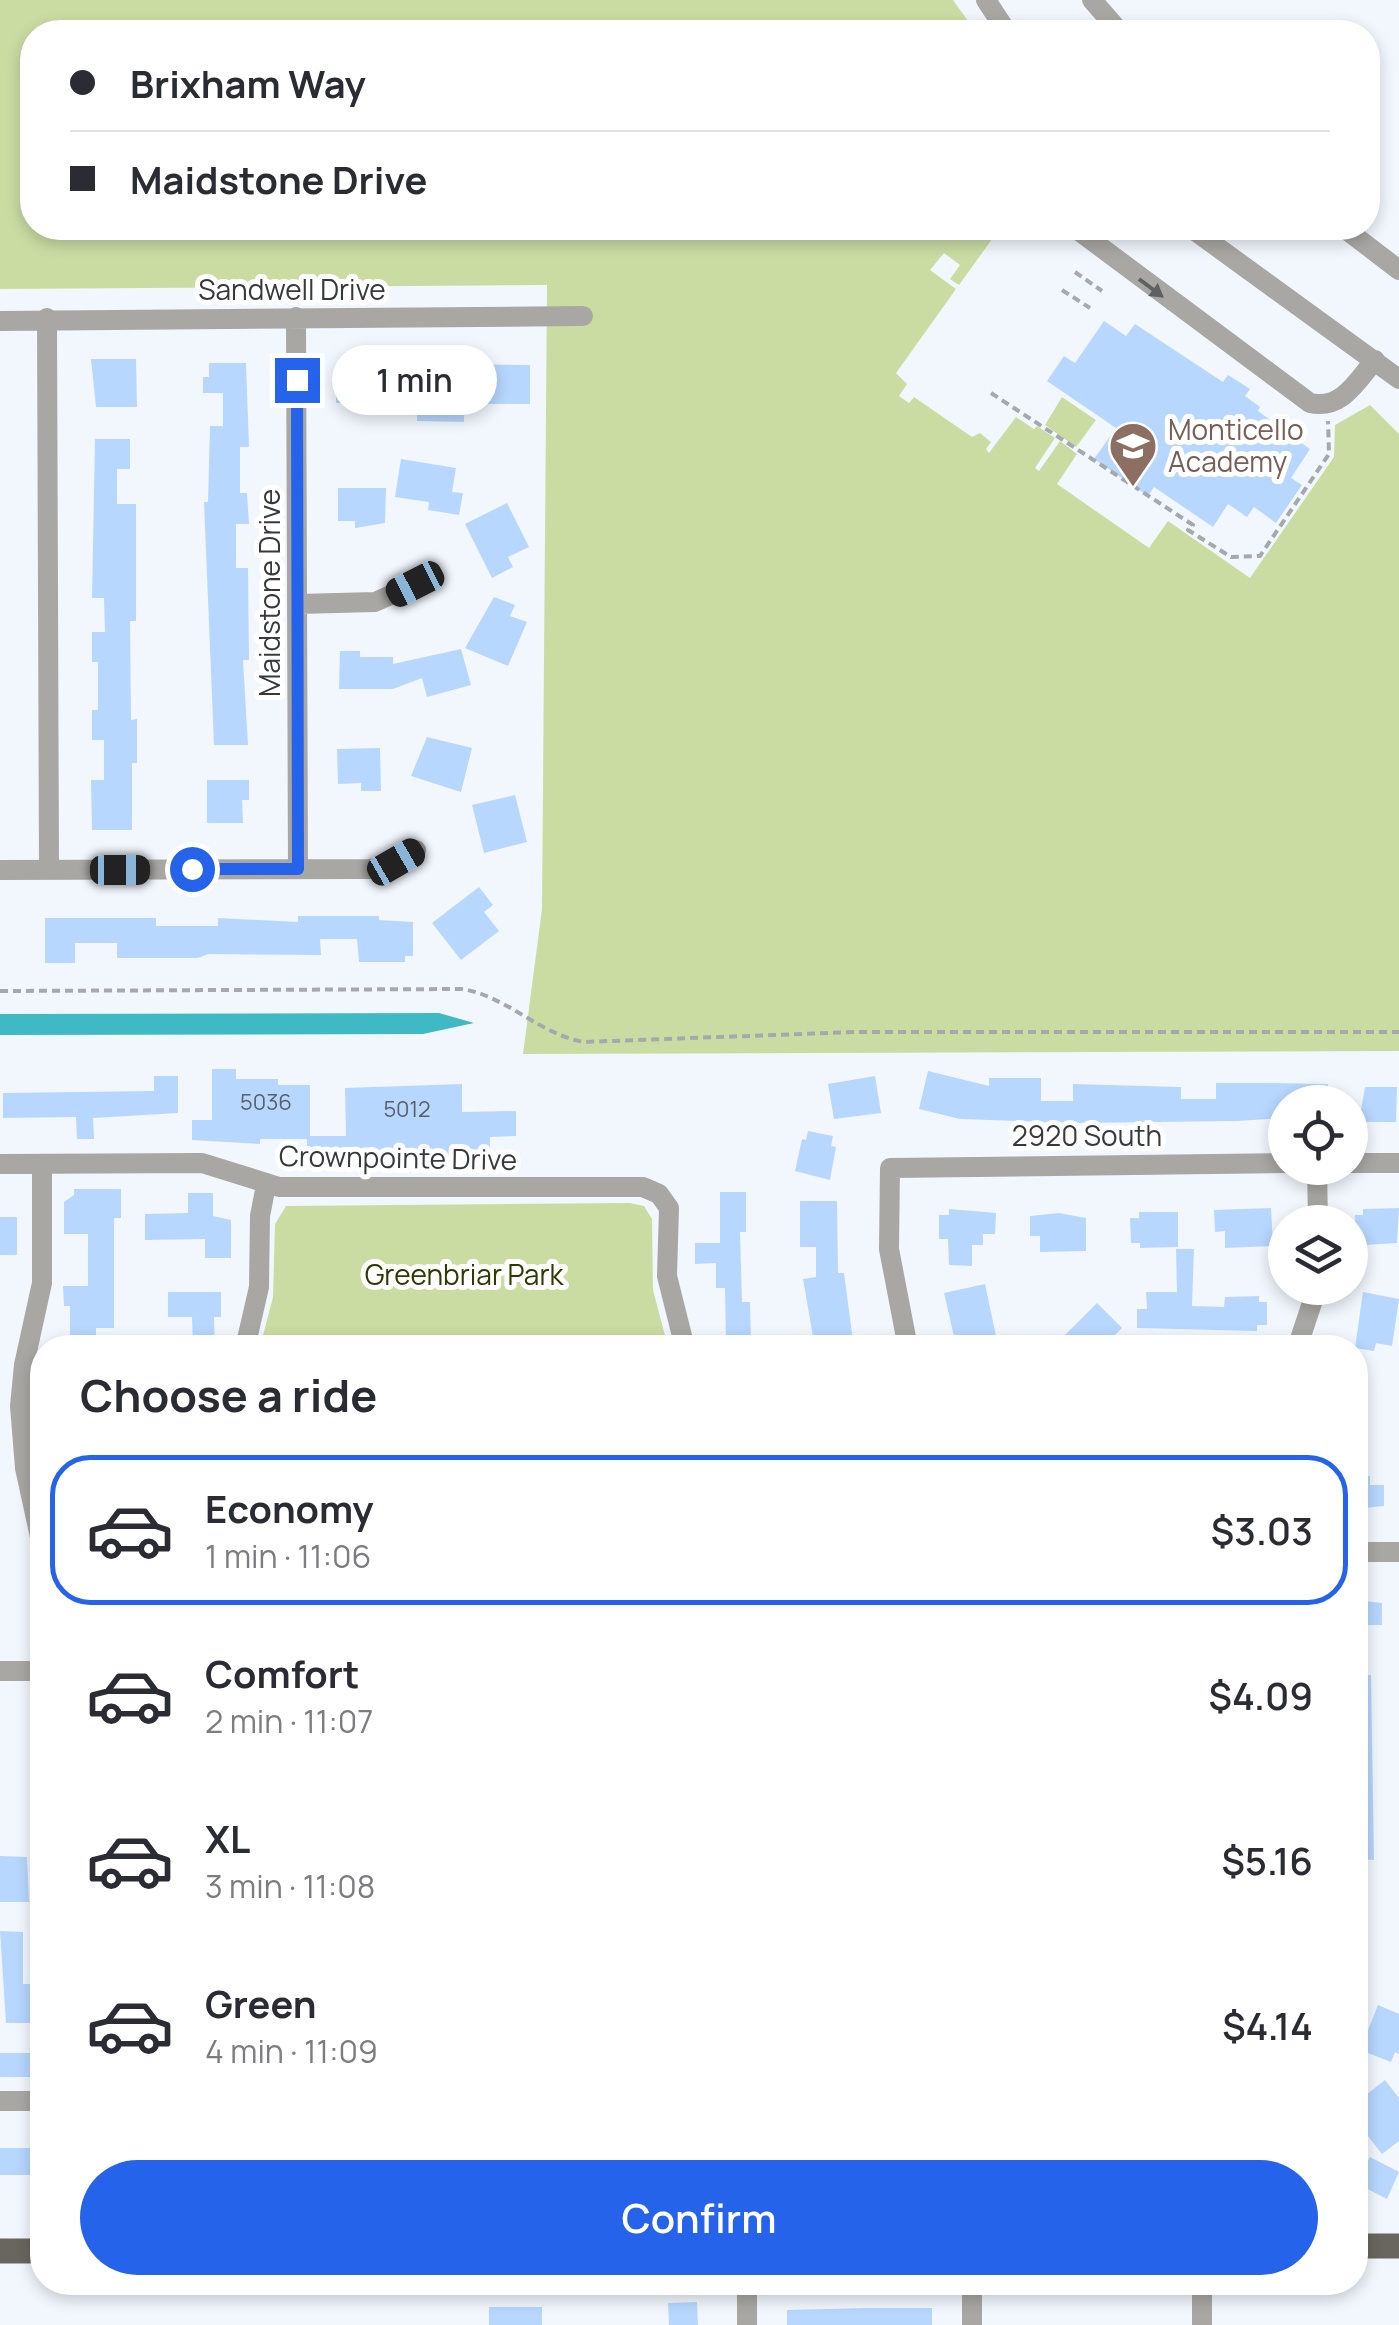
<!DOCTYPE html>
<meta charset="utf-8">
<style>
body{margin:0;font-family:Manrope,sans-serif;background:#f7f7f7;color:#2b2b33;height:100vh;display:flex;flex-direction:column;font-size:38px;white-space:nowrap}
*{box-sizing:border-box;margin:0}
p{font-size:32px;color:#7c7c81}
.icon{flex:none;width:55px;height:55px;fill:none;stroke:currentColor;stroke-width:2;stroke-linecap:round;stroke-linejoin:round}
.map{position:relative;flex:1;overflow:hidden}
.details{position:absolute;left:30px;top:1335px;width:1338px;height:960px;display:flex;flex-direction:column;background:#fff;border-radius:40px;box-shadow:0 5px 15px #0003}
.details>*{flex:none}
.guide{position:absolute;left:20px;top:20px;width:1360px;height:220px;border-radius:40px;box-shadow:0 5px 15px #0003;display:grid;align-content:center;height:220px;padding:0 50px;background:#fff}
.buttons{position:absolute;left:1268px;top:1085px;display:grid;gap:20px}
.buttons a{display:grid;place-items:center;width:100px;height:100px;border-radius:50%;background:#fff;box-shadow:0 5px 15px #0003;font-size:50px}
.end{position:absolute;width:45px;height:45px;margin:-22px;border:12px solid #2563eb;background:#fff;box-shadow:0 0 0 5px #fff}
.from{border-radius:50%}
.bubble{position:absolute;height:70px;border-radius:35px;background:#fff;box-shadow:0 5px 15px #0003;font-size:32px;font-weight:600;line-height:70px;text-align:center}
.car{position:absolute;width:30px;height:60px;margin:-30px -15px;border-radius:12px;box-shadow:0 0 8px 2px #0007;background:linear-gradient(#222 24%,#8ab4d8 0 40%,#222 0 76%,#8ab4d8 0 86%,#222 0)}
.guide b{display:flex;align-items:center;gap:35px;height:95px;font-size:38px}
.guide b+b{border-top:2px solid #e1e1e2}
.guide i{width:25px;height:25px;background:#2b2b33}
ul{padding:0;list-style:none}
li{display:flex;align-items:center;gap:30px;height:150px;margin:0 20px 15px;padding:0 30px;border:5px solid transparent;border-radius:40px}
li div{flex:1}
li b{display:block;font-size:38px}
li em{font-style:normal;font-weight:600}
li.selected{border-color:#2563eb}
li>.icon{width:90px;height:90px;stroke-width:1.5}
h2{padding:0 50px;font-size:45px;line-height:120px}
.cta{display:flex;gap:20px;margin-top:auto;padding:20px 50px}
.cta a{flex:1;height:115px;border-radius:60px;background:#2563eb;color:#fff;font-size:40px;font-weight:600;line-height:115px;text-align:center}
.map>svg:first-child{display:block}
</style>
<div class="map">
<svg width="1399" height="2325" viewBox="0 0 1399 2325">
<rect width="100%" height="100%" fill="#f2f7fe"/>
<!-- green -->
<path fill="#cbdca3" d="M0 0H953L976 32H32V228H1000L959 285 950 279 960 265 944 253 930 270 956 289 896 373 907 384 899 396 909 403 914 397 972 437 980 433 991 442 986 449 989 453 1016 417 1034 429 1037 426 1055 438 1035 468 1039 471 1060 441 1077 454 1057 484 1149 548 1168 521 1250 578 1334 457 1335 425 1370 405 1399 434V1051L523 1054 542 909 547 285 0 289Z
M1062 397 1096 420 1076 447 1045 425Z
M630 1203 644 1206 652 1219 653 1290 668 1347H260L273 1297 275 1224 286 1206Z"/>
<!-- water -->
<path fill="#3fbac4" d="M439 1013 474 1023 423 1034 0 1035V1014Z"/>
<!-- building -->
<path fill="#b7d7fe" d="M1104 321 1126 336 1135 324 1223 382 1228 375 1250 389 1245 396 1260 407 1258 411 1310 449 1291 478 1302 485 1276 523 1254 507 1247 517 1228 504 1213 527 1154 487 1148 496 1094 459 1116 428 1047 381 1064 356 1075 363Z
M91 359H136L137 407H96Z
M209 363H246L249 447H240V493H247L249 524H236V568H248L249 660H243L248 745H214L204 502H208L210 426H223V393H203V377H209Z
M447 364 530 365V404H464V422L417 421V403H336V371L370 370V365L446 369Z
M95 439H130V469H117V504H136V621H130L131 720 137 719V763H132V830H92L91 780H104V740H92V710H98V662H92V632H105L104 598H92Z
M401 459 456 468 452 492 463 493 459 515 428 510 429 502 395 497Z
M338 488H386L385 523 355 528V521H338Z
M507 503 529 547 508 557 513 567 492 578 465 524Z
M494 597 515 605 510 616 527 622 508 666 465 648Z
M461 649 471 685 427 697 422 678 393 689H339L340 651H360V657H393V664Z
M427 737 472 748 461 792 411 776Z
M380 748 381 791H361V783L338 784 337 749Z
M207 780H249V800H242L243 823H207Z
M515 795 527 842 484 853 472 805Z
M479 887 493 905 484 912 499 931 461 960 432 923Z
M298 916H379V920L413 922V956H405V962H359L357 939H320L321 955 208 954 198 958H117V943H75V963H45V918H156V926H218V918L298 922Z
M212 1069H236V1079H278V1085H310V1136H346L345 1088 462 1084V1112L516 1111V1136L490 1137V1155H307V1139H260V1144L192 1140V1120H212Z
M928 1071 989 1086V1078H1041V1101H1073V1084L1181 1087V1099H1216V1083H1264L1328 1084V1102H1285V1118L1237 1121 1074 1123 960 1119 919 1109Z
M154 1076H178V1113L93 1118 94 1139H77L76 1117 3 1118V1093L154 1091Z
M875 1076 881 1113 834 1119 828 1084Z
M1365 1087H1397L1396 1122H1359Z
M808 1131 833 1136 831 1146 836 1147 830 1180 795 1171 802 1139 806 1140Z
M74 1189H121V1218H114V1328H96V1348H70V1306H64L63 1286H88V1234H64V1202L74 1195Z
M720 1192H746V1232H740L742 1302H750L751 1342H726L725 1288H716V1263L695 1264V1243H720Z
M188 1193H213V1216L231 1220V1258H205V1239L145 1240V1214L188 1213Z
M800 1201H837L838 1273H844L854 1348H815L803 1279 816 1277V1247H800Z
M1271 1208 1273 1246 1225 1248V1231L1215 1232 1214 1210Z
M1399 1208 1397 1243 1365 1245V1240H1356L1355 1215H1363V1209Z
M949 1209 996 1213 995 1234H983V1245H972V1266L949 1265 948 1239H939V1215H949Z
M1139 1212H1178V1247L1140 1248V1243H1131L1130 1218H1139Z
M1059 1213 1086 1218V1251L1040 1252V1236H1030V1216Z
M0 1217H17V1255H0Z
M1176 1249H1194L1192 1306 1224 1307 1225 1297 1259 1296V1302H1267V1325H1257V1331L1137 1328V1309H1147L1146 1292H1177Z
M985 1284 996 1336 956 1345 944 1293Z
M168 1292H221V1317H214L215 1348H193L192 1317H168Z
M1363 1292 1399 1299 1392 1346 1376 1343 1374 1351 1355 1348Z
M1097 1303 1122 1328 1102 1348H1072L1062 1338Z
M1355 1476H1370V1485H1384V1506L1355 1509Z
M1355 1600 1382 1603V1625H1355Z
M1355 1675H1371L1374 1860 1355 1859Z
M0 1856 27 1857 29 1902H0Z
M0 1931 23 1932V1984H30V2005H42V2023H6Z
M1378 2005 1399 2014V2054L1395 2052 1391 2062 1360 2050Z
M0 2053H42V2077H0Z
M1385 2080 1399 2098V2141L1382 2154 1357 2122 1368 2114 1358 2101Z
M0 2148H42V2175H0Z
M1370 2157 1399 2172 1387 2199 1356 2183Z
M697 2302 698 2325H669L668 2303Z
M489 2307H542V2325H489Z
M865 2308H932V2325H787V2310Z"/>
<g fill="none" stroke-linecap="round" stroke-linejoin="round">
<!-- path -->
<path stroke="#a5a9ae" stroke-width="4" stroke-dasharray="8 5" stroke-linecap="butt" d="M1075 272 1102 291
M1062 290 1090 308
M991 393 1193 525 1188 530 1231 557 1260 556 1329 454 1328 421
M0 991 462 989C506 996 538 1033 583 1042L856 1032H1399"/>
<!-- minor -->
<path stroke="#a9a7a3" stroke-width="20" d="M986 0 1007 32
M1092 0 1120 32
M1075 228 1310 403C1342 410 1357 381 1375 360
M1191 228 1399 379
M1344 228 1399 270
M296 317 298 869
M47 318 49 870
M0 321 583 316
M298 604 375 602 415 584
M0 870 369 869 387 866 416 850
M1350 1163H1399
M0 1164 202 1163 279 1187H643L659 1194 669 1208 667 1276 685 1348
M42 1164V1283L24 1365 20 1406 25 1468 42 1546
M1317 1168 1318 1222
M245 1348 259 1287 260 1216 266 1185
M908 1348 889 1249 890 1168 1285 1163
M1297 1348 1317 1288
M1355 1552H1399
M0 1671H42
M0 2101H42
M747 2282V2325
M972 2282V2325
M1202 2282V2325"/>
<!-- major -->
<path stroke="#69665f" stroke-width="25" d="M1355 2246H1399
M0 2251H42"/>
</g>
<!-- one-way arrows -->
<defs><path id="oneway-solid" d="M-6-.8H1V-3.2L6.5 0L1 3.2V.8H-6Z" transform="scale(2.5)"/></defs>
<use fill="#5f6061" href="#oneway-solid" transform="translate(1151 288) rotate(37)"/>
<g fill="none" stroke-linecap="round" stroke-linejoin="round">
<!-- route -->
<path stroke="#2563eb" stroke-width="12" d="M192 869H298L297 380"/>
</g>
<!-- icons -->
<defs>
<g id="school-pin" transform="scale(2.5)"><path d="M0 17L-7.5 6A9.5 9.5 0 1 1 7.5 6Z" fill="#8d6e63" stroke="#fff"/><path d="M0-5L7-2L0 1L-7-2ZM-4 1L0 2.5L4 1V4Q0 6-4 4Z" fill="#fff"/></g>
</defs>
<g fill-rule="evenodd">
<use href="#school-pin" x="1133" y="446"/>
</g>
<g text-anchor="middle" stroke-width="10" stroke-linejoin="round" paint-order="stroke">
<!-- number labels -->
<g font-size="22" fill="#57606d">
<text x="266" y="1110">5036</text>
<text x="407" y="1117">5012</text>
</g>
<!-- street labels -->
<g font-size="28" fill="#37393d" stroke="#fff">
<text x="292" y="300">Sandwell Drive</text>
<text transform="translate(270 593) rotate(-90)" y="10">Maidstone Drive</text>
<text x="1087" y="1146">2920 South</text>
<text transform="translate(398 1158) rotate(1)" y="10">Crownpointe Drive</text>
</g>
<!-- education labels -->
<g font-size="28" fill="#785e54" stroke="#fff" text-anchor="start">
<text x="1168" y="440">Monticello<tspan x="1168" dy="32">Academy</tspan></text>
</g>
<!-- park labels -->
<g font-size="28" fill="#2d3a00" stroke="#fff">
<text x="464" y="1285">Greenbriar Park</text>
</g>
</g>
</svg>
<div class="buttons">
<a><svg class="icon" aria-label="locate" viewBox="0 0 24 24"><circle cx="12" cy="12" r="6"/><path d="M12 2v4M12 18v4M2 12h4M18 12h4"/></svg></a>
<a><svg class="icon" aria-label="layers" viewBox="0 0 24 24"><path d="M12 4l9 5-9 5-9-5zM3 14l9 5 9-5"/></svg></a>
</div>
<i class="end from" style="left:192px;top:869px"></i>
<i class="end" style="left:297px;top:380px"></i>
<div class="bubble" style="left:332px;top:345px;width:165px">1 min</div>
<i class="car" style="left:415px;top:584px;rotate:243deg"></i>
<i class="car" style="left:396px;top:862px;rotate:60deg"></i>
<i class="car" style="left:120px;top:870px;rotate:90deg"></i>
<div class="guide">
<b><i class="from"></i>Brixham Way</b>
<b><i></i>Maidstone Drive</b>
</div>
<section class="details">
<h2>Choose a ride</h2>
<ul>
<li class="selected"><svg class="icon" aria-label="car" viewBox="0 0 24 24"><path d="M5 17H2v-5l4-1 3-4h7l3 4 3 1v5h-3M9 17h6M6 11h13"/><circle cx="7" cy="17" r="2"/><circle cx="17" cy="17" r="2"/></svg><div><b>Economy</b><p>1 min · 11:06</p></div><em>$3.03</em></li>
<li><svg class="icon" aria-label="car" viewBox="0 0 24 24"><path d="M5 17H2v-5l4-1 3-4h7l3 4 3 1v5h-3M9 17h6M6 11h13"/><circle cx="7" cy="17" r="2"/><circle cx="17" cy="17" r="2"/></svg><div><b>Comfort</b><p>2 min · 11:07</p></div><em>$4.09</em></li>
<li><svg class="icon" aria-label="car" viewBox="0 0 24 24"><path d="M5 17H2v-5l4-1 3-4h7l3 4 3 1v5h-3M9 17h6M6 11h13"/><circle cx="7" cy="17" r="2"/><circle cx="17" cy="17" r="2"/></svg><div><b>XL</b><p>3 min · 11:08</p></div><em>$5.16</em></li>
<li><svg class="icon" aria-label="car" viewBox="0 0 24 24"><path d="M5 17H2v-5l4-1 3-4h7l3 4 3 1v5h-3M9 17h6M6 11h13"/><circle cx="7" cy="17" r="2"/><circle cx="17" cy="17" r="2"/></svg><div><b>Green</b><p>4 min · 11:09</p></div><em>$4.14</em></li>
</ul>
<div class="cta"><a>Confirm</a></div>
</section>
</div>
